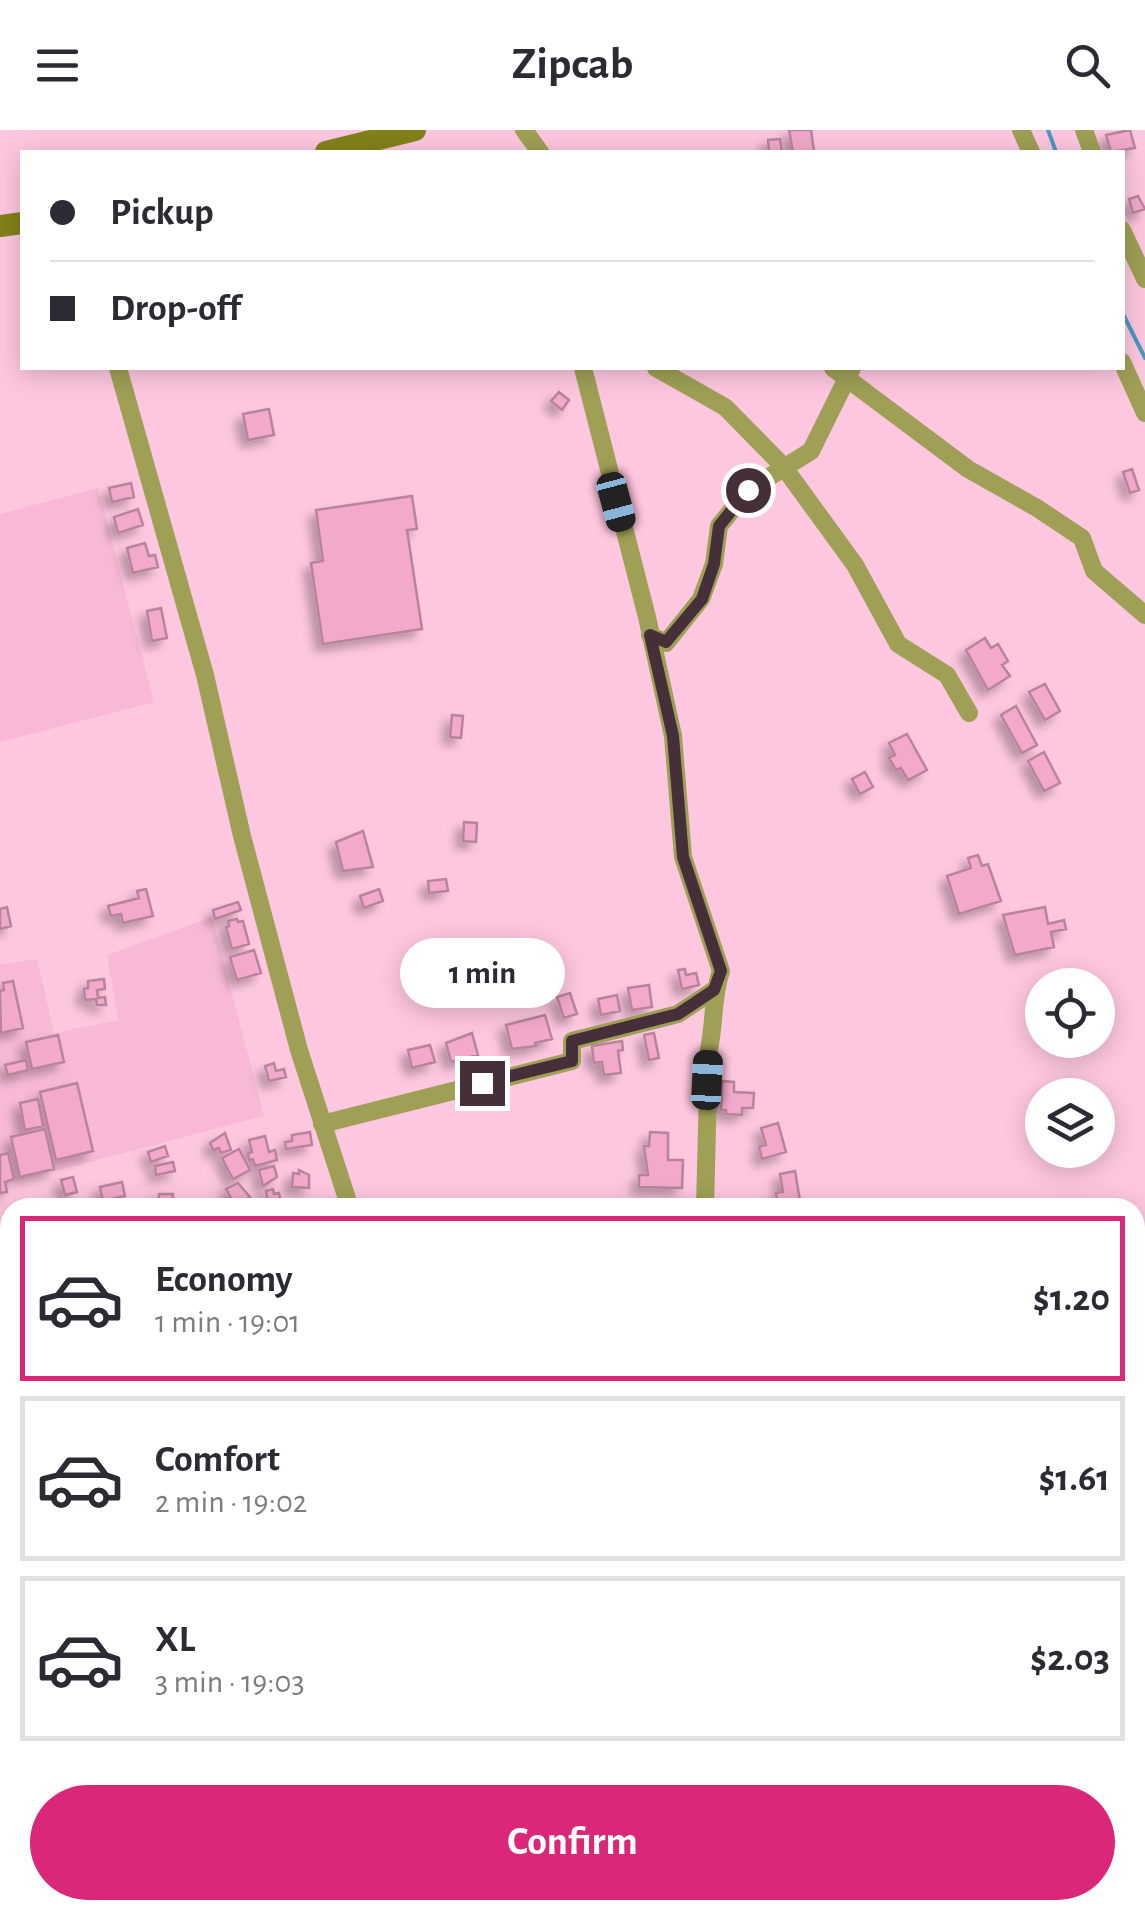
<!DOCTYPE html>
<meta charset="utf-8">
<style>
body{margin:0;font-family:"Alegreya Sans",sans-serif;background:#f7f7f7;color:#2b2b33;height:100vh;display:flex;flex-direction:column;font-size:38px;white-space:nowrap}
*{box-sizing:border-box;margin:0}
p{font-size:32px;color:#7c7c81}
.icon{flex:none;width:55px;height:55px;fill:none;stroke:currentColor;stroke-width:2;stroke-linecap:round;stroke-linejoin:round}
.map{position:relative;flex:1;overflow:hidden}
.sheet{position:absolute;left:0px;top:1068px;width:1145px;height:722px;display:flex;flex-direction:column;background:#fff;border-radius:30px 30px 0 0;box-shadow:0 5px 25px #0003}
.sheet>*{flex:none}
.guide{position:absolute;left:20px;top:20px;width:1105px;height:220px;border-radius:0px;box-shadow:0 5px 25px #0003;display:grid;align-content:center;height:220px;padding:0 30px;background:#fff}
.controls{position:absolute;left:1025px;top:838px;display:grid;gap:20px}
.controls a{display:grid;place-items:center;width:90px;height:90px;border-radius:50%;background:#fff;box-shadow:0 5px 25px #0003;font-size:50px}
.end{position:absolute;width:45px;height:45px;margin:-22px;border:12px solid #452f39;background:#fff;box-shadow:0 0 0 5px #fff}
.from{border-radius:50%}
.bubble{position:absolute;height:70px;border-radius:35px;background:#fff;box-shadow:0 5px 25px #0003;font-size:32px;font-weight:700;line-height:70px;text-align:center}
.car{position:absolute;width:30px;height:60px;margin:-30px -15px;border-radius:12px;box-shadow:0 0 8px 2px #0007;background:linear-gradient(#222 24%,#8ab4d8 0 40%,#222 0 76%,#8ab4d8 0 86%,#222 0)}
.guide b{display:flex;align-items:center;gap:35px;height:95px;font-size:38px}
.guide b+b{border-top:2px solid #e1e1e2}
.guide i{width:25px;height:25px;background:#2b2b33}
ul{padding:18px 0 0;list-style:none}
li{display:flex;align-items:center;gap:30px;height:165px;margin:0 20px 15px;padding:0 10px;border:5px solid #e1e1e2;border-radius:0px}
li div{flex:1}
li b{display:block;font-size:38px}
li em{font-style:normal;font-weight:700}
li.on{border-color:#db2777}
li>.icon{width:90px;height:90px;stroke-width:1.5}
.button{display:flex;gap:20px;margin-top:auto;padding:20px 30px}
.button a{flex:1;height:115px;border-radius:60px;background:#db2777;color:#fff;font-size:40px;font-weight:700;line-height:115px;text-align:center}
header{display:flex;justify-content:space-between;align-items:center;height:130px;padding:0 30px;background:#fff;font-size:45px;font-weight:700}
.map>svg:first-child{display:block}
</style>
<header><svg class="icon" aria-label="menu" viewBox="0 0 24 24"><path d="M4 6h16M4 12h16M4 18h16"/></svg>Zipcab<svg class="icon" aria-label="search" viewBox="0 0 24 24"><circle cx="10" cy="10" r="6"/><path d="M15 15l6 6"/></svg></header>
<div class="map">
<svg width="1145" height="1788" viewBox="0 0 1145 1788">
<defs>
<filter id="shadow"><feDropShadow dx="-7" dy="7" stdDeviation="5" flood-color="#0004"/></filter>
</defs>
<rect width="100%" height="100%" fill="#fec7e0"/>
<!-- built -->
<path fill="#f7b9d6" d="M98 358 154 572 0 612V384Z
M212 787 264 986 6 1054 8 1064 0 1066V835L37 829 54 903 118 890 107 825Z"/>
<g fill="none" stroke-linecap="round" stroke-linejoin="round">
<!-- stream -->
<path stroke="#4c99bf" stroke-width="4" d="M1048 0 1056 22
M1122 182 1145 228"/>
</g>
<!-- building -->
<path fill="#f2a9cb" stroke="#b8849c" stroke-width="2.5" filter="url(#shadow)" d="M789 0H811L814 21 793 22Z
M1130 0 1135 18 1111 22 1106 5Z
M780 9 782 22H769L768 10Z
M1138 66 1145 79 1133 83 1129 69Z
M559 262 569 270 562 280 551 271Z
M269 279 274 305 248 310 243 284Z
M1132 339 1139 360 1130 363 1123 342Z
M131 353 134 367 112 372 109 358Z
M412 366 417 399 407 400 422 499 323 514 311 433 323 431 316 380Z
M138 379 143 395 118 403 114 387Z
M145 413 149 426 155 425 158 437 133 443 127 418Z
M161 478 167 508 152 511 147 481Z
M985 508 991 518 998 514 1008 531 1002 535 1010 546 988 560 966 520Z
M1045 554 1060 581 1045 590 1029 562Z
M1016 576 1037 615 1022 623 1001 585Z
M452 585 463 586 461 608 450 607Z
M907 604 927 640 908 650 901 638 896 640 889 628 895 625 889 613Z
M1044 622 1060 653 1044 661 1028 631Z
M865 642 873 657 860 664 852 649Z
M464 692 477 693 476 712 463 711Z
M363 701 373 737 343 741 336 712Z
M978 725 982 736 988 734 1001 771 959 784 947 746 971 738 968 728Z
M446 749 448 761 429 763 428 751Z
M146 759 153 786 123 793 121 784 111 786 108 776 139 768 137 761Z
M379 759 383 771 364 778 360 766Z
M238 772 241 780 215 789 213 780Z
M7 777 11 796 0 799V779Z
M1045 777 1048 794 1064 790 1066 799 1051 802 1054 817 1015 825 1003 785Z
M237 789 238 792 243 791 249 814 232 819 226 797 229 796 228 791Z
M254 820 261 843 237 850 230 827Z
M685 839 686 845 696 843 699 855 682 859 678 840Z
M104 849 105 859 97 860 98 868 105 867 106 875H97L96 869 85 870 84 859 88 858V851Z
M13 851 23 898 1 903 0 861 4 860 3 853Z
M649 855 652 877 632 880 628 858Z
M570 863 577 884 564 888 557 867Z
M617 865 620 881 601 885 598 869Z
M545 885 552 909 535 913 536 916 512 919 506 895Z
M472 903 478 925 451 932 446 913Z
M654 903 659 928 649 930 644 905Z
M58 905 64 932 32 939 26 912Z
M622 911 623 920 618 921 621 943 604 945 602 932 594 933 592 916Z
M430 915 435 932 412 938 408 920Z
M26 930 28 940 8 945 5 935Z
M274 933 276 941 284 939 286 947 269 951 265 936Z
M722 951 734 952V962L754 963 753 978H742V985L726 984V980H721Z
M77 953 93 1021 56 1030 40 962Z
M38 969 43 996 25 1000 20 973Z
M778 993 786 1022 762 1029 759 1017 766 1015 761 998Z
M45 999 54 1039 20 1047 11 1007Z
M310 1002 312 1015 286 1019 285 1012 292 1011V1005Z
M650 1002 668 1003V1030H683L682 1058 639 1057V1045H648L644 1016H649Z
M225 1003 231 1020 221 1023 219 1018 213 1020 210 1013Z
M265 1006 269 1022 275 1020 277 1030 255 1036 253 1029 249 1030 248 1023 252 1022 249 1010Z
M165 1016 168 1026 151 1032 148 1022Z
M239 1019 250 1040 233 1049 222 1028Z
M8 1023 14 1049 5 1052 7 1062 0 1063V1025Z
M173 1032 175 1041 156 1045 155 1036Z
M274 1036 277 1047 263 1056 259 1040Z
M299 1040 309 1045V1058L292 1057 293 1043 299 1044Z
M795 1041 800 1071 778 1075 776 1063 783 1062 780 1044Z
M73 1047 77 1062 65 1065 61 1050Z
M122 1052 125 1066 103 1071 100 1057Z
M238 1053 250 1067 235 1075 226 1059Z
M273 1059 274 1064 279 1063 282 1076 269 1078 266 1061Z
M159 1064H173V1078H159Z
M0 1242 7 1243V1248H10V1261H0Z
M0 1406 10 1408V1426L0 1424Z
M1135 1441H1145L1144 1468H1135Z
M123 1780H139L150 1788H118Z
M328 1780H349L355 1781 354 1788H327Z
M779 1780H805V1788H779Z"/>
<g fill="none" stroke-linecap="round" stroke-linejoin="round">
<!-- street -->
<path stroke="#9fa055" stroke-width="18" d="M524 0 540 22
M1021 0 1031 22
M1084 0 1092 22
M1122 100 1145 149
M1122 232 1145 283
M118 238 205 545 242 706 299 920 350 1078
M583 238 647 487 673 606 683 727 721 841C712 867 715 892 709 919L705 1078
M656 238 725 277 783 336 855 435 898 514 947 545 969 583
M833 238 968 339 1037 378 1082 408 1094 441 1145 485
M650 505 666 513 701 469 714 434 719 396 748 360 811 321 852 238
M322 994 572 931V911L678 884 714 860
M1135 1137 1145 1134
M0 1144 10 1140
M1135 1171 1145 1231
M0 1223 10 1225
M1135 1270 1145 1268
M0 1520 10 1518
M1135 1590H1145
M1135 1716 1139 1722 1135 1751
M714 1780 718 1788
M971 1780 983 1788
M584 1788 585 1780
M1112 1788 1145 1786"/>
<!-- secondary -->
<path stroke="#82821a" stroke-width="22" d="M326 22 415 0
M0 96 22 93"/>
</g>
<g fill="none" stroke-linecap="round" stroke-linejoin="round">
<!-- route -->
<path stroke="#452f39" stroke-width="12" d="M482 953 572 931V911L678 884 714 860 721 841 683 727 673 606 650 505 666 512 702 469 714 434 719 396 748 360"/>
</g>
</svg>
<div class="controls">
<a><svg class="icon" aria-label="locate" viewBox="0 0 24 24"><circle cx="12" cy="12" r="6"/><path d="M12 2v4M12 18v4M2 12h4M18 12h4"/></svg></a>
<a><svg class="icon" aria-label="layers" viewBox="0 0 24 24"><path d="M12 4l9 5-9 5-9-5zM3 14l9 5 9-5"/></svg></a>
</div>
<i class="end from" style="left:748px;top:360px"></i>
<i class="end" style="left:482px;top:953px"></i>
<div class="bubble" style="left:400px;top:808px;width:165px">1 min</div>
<i class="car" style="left:616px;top:372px;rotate:165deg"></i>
<i class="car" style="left:707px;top:950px;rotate:3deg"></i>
<div class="guide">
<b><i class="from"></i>Pickup</b>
<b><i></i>Drop-off</b>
</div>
<section class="sheet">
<ul>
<li class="on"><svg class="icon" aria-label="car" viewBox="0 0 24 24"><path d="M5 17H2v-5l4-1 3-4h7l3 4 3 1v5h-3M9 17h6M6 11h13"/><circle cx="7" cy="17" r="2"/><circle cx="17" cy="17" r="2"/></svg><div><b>Economy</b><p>1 min · 19:01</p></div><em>$1.20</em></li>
<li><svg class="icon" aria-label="car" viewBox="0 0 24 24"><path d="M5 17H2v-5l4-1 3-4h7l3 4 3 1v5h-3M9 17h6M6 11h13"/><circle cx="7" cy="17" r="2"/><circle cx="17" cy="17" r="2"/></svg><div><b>Comfort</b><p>2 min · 19:02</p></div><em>$1.61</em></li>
<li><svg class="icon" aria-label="car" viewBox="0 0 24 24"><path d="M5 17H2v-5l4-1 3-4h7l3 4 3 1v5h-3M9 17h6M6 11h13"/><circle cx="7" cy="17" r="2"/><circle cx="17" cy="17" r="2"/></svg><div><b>XL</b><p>3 min · 19:03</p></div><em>$2.03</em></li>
</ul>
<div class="button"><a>Confirm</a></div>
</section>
</div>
